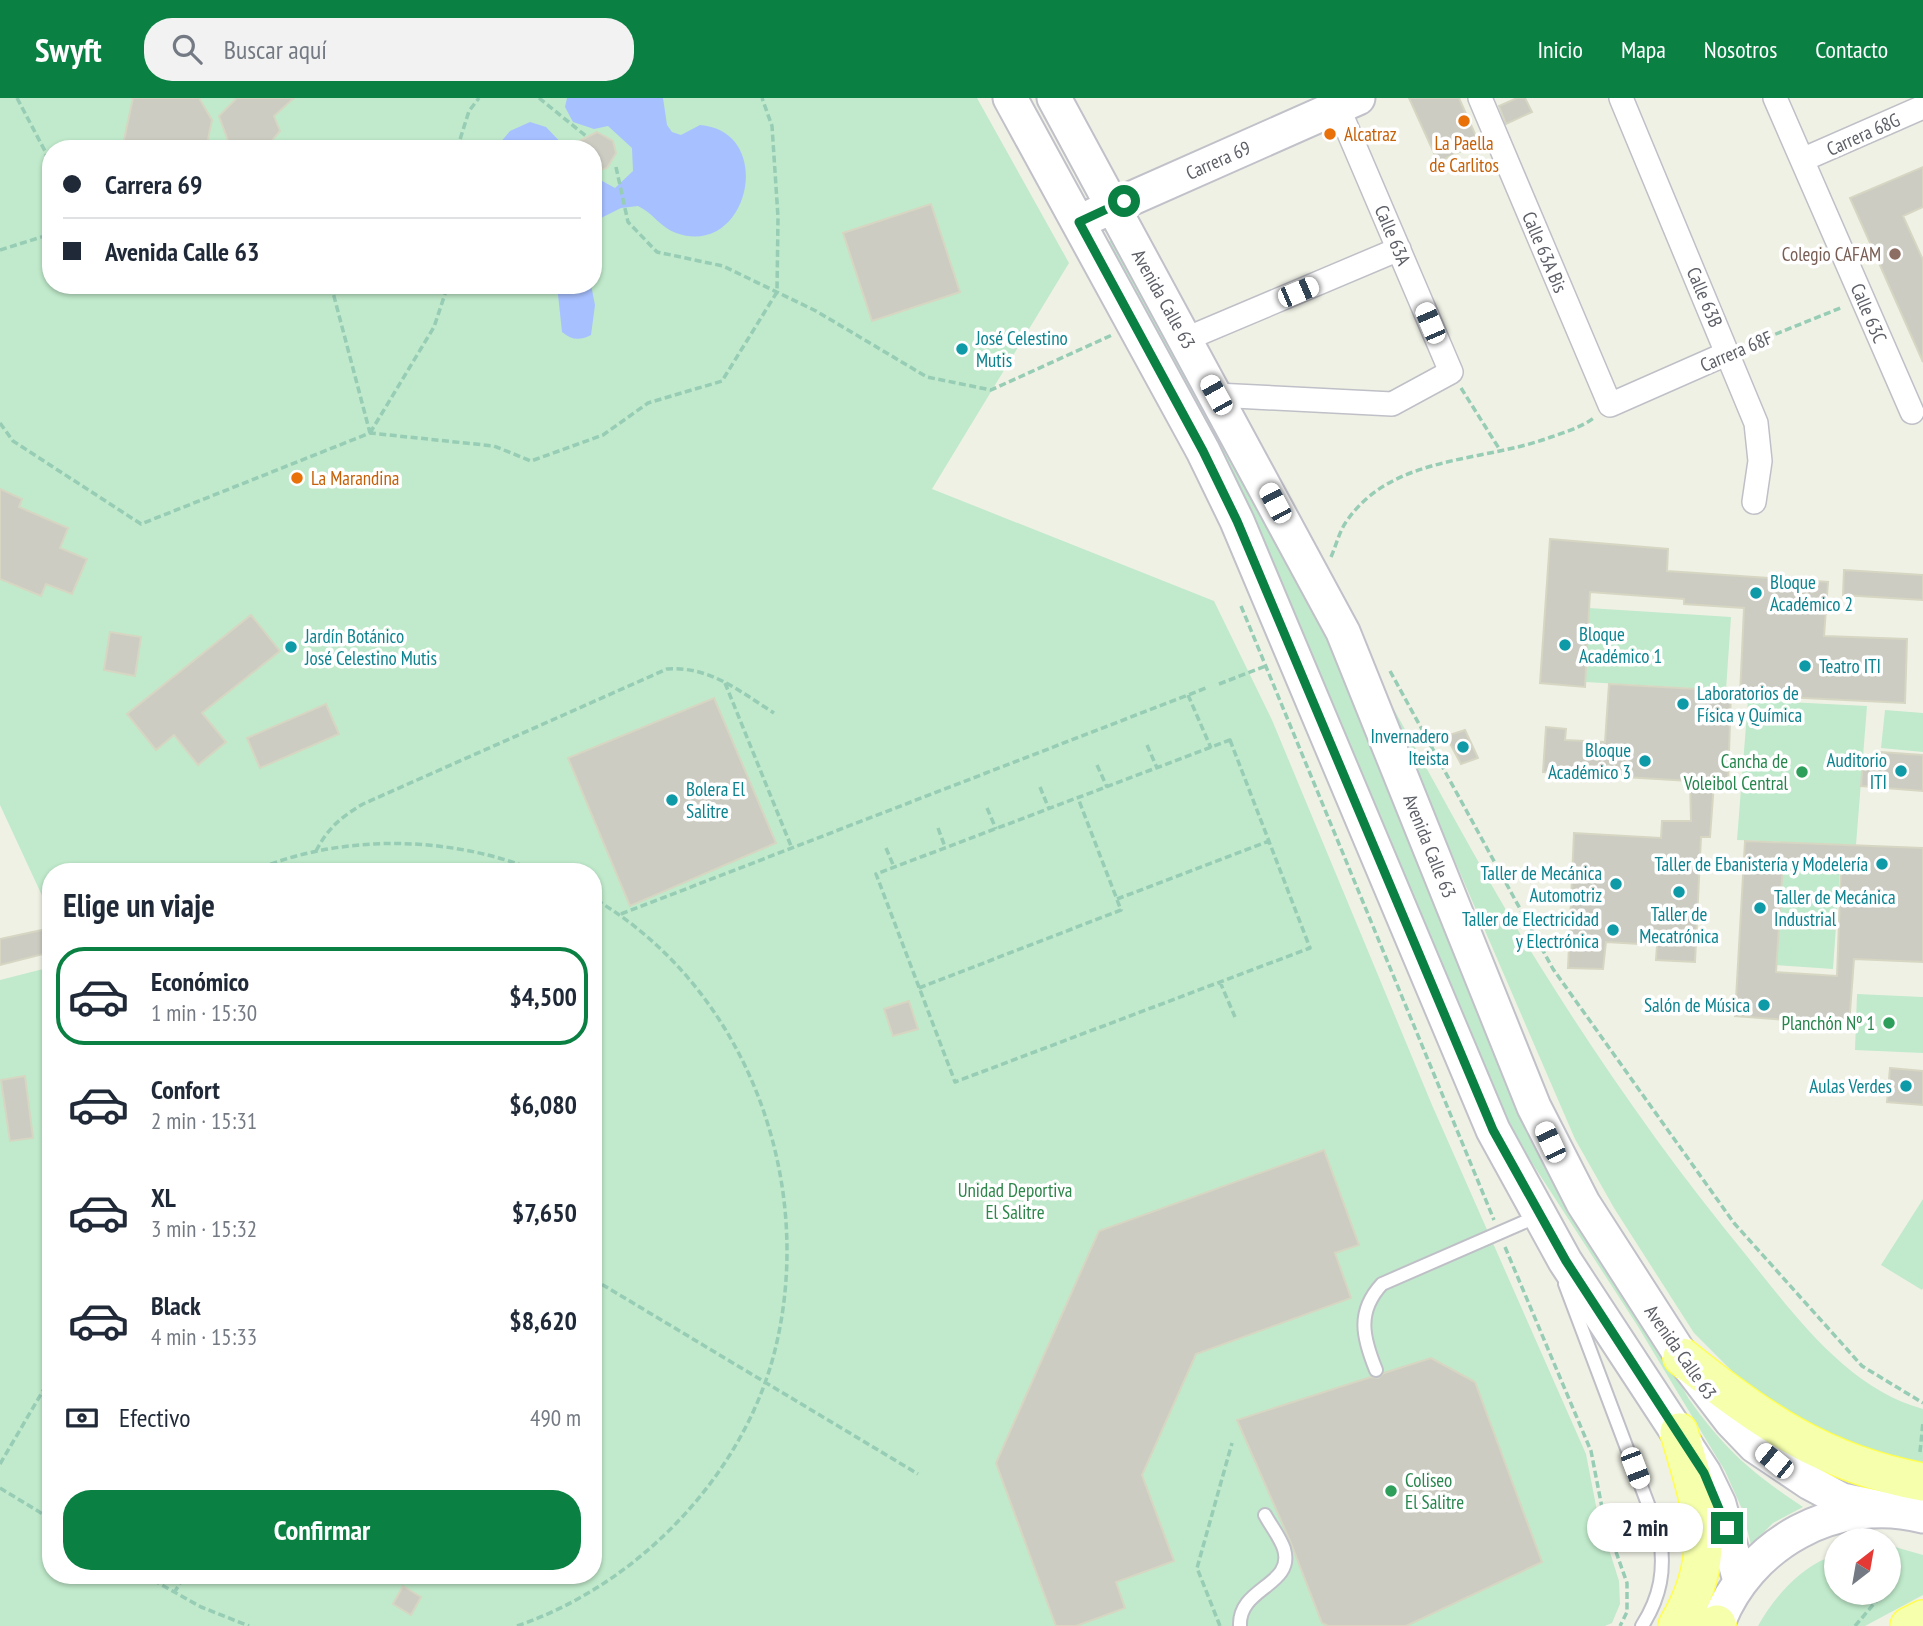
<!DOCTYPE html>
<html lang="es">
<meta charset="utf-8">
<style>
body{margin:0;font-family:"PT Sans Narrow",sans-serif;background:#f2f2f3;color:#1f2937;height:100vh;display:flex;flex-direction:column;font-size:26px;white-space:nowrap}
*{box-sizing:border-box;margin:0}
p{font-size:23px;color:#747a83}
.icon{flex:none;width:38px;height:38px;fill:none;stroke:currentColor;stroke-width:2;stroke-linecap:round;stroke-linejoin:round}
.map{position:relative;flex:1;overflow:hidden}
.side{position:absolute;left:42px;top:765px;width:560px;height:721px;display:flex;flex-direction:column;background:#fff;border-radius:28px;box-shadow:0 2px 5px #0004}
.side>*{flex:none}
.guide{position:absolute;left:42px;top:42px;width:560px;height:154px;border-radius:28px;box-shadow:0 2px 5px #0004;display:grid;align-content:center;height:154px;padding:0 21px;background:#fff}
.needle{width:46px;rotate:31deg}
.controls{position:absolute;left:1824px;top:1430px;display:grid;gap:14px}
.controls a{display:grid;place-items:center;width:77px;height:77px;border-radius:50%;background:#fff;box-shadow:0 2px 5px #0004;font-size:35px}
.end{position:absolute;width:32px;height:32px;margin:-16px;border:9px solid #0b8043;background:#fff;box-shadow:0 0 0 4px #fff}
.from{border-radius:50%}
.bubble{position:absolute;height:49px;border-radius:24px;background:#fff;box-shadow:0 2px 5px #0004;font-size:23px;font-weight:600;line-height:49px;text-align:center}
.car{position:absolute;width:21px;height:42px;margin:-21px -10px;border-radius:9px;box-shadow:0 0 5px 2px #0007;background:linear-gradient(#fff 24%,#345 0 40%,#fff 0 76%,#345 0 86%,#fff 0)}
.guide b{display:flex;align-items:center;gap:24px;height:66px;font-size:26px}
.guide b+b{border-top:2px solid #e0e1e3}
.guide i{width:18px;height:18px;background:#1f2937}
ul{padding:0;list-style:none}
li{display:flex;align-items:center;gap:21px;height:98px;margin:0 14px 10px;padding:0 7px;border:4px solid transparent;border-radius:28px}
li div{flex:1}
li b{display:block;font-size:26px}
li em{font-style:normal;font-weight:600}
li.selected{border-color:#0b8043}
li>.icon{width:63px;height:63px;stroke-width:1.5}
h2{padding:0 21px;font-size:32px;line-height:84px}
.pay{display:flex;align-items:center;gap:18px;height:77px;padding:0 21px;font-size:26px}
.pay p{margin-inline-start:auto}
.cta{display:flex;gap:14px;margin-top:auto;padding:14px 21px}
.cta a{flex:1;height:80px;border-radius:28px;background:#0b8043;color:#fff;font-size:28px;font-weight:600;line-height:80px;text-align:center}
header{display:flex;align-items:center;gap:42px;box-sizing:border-box;height:98px;padding:0 35px;background:#0b8043;color:#fff}
header strong{font-size:33px}
nav{display:flex;gap:38px;margin-inline-start:auto;font-size:24px}
.search{width:490px;height:63px;background:#f2f2f3;display:flex;align-items:center;gap:18px;box-sizing:border-box;padding:0 24px;border-radius:28px;color:#747a83;font-size:26px}
.map>svg:first-child{display:block}
</style>
<header>
<strong>Swyft</strong>
<div class="search"><svg class="icon" aria-label="search" viewBox="0 0 24 24"><circle cx="10" cy="10" r="6"/><path d="M15 15l6 6"/></svg>Buscar aquí</div>
<nav><a>Inicio</a><a>Mapa</a><a>Nosotros</a><a>Contacto</a></nav>
</header>
<div class="map">
<svg width="1923" height="1528" viewBox="0 0 1923 1528">
<rect width="100%" height="100%" fill="#f0f1e5"/>
<!-- green -->
<path fill="#c0eacb" fill-rule="evenodd" d="M0 0H977L1069 165 932 391 1214 503 1272 622 1432 1007 1586 1356 1597 1413 1619 1483 1620 1506 1612 1525 1605 1528H0V882L51 869V1477H593V774H51V817L0 707ZM51 51H593V187H51Z
M1116 140 1322 518 1395 694 1465 885 1520 1016 1689 1301C1724 1351 1752 1375 1803 1409L1773 1425 1751 1447 1742 1411 1725 1373 1637 1227 1503 1020 1104 146Z
M1589 510 1731 519 1726 592 1585 584Z
M1375 578C1430 674 1481 774 1540 868 1603 969 1671 1066 1746 1157 1793 1215 1847 1291 1923 1311V1370L1848 1347 1757 1298 1694 1235 1614 1110 1575 1041Z
M1748 602 1867 608 1856 747 1737 742Z
M1885 612 1923 615V654L1881 650Z
M1783 766 1840 771 1833 871 1776 867Z
M1857 896 1923 899V955L1855 952Z
M1923 1101V1190L1922 1192 1881 1167Z
M1888 1447 1923 1457V1497L1865 1528H1758C1774 1499 1803 1466 1836 1457V1494H1888Z"/>
<!-- water -->
<path fill="#a7c0ff" d="M567 0H663L667 27 672 34 681 37 700 27C777 33 749 161 676 135 660 129 653 115 638 108L621 110 593 124V78L615 90 633 73 632 50 608 28 594 31 573 24 565 9Z
M530 24 546 29 567 51H495L510 33Z
M557 187H591L595 207 591 237C579 243 572 242 562 234Z"/>
<!-- building -->
<path fill="#ccccc2" stroke="#d6d6c3" stroke-width="2" fill-rule="evenodd" d="M133 0H199L212 22 206 51H122Z
M237 0H294L274 18 280 33 270 45 256 51H231L219 18Z
M1409 0H1459L1479 45 1438 64Z
M1517 0H1525L1532 14 1506 26 1499 8Z
M597 34 613 43 616 55 607 70 593 74V51H564Z
M1923 69V109L1903 118 1923 162V264L1850 100Z
M931 106 960 194 872 223 843 135Z
M0 391 22 401 19 409 68 430 60 450 87 461 72 496 46 486 41 498 0 481Z
M1550 441 1668 451 1667 473 1828 484 1824 538 1907 541 1905 605 1740 597 1744 510 1684 506V501L1590 494 1585 589 1540 585Z
M1844 472 1923 477V502L1843 497Z
M251 517 280 553 202 615 226 644 198 667 174 637 156 652 127 616Z
M110 534 141 539 135 578 104 572Z
M1609 586 1731 593 1728 686 1714 685 1710 739H1701L1695 864 1656 862 1657 847 1606 844 1603 871 1568 870 1574 735 1661 740 1662 723H1691L1690 683 1543 674 1546 629 1566 631 1565 642 1605 644Z
M714 600 776 745 630 808 568 660Z
M326 606 339 636 260 670 247 640Z
M1465 632 1478 660 1461 666 1446 638Z
M1880 654 1923 657V693L1861 688 1863 661 1879 662Z
M1745 743 1923 750V864L1854 861 1849 927 1735 918ZM1783 766 1841 771 1837 878 1776 874Z
M51 830V854L0 867V841Z
M909 903 918 931 893 938 884 911Z
M1890 970 1923 973V1007L1887 1004Z
M25 978 33 1040 10 1043 1 982Z
M1324 1052 1359 1147 1335 1155 1351 1200 1196 1256 1142 1377 1174 1463 1116 1484 1125 1510 1076 1528H1056L996 1365 1099 1133Z
M1431 1260 1475 1284 1542 1464 1406 1528H1328L1322 1525 1290 1443 1237 1322 1371 1279 1378 1280 1384 1275Z
M403 1488 421 1499 411 1517 393 1506Z"/>
<g fill="none" stroke-linecap="round" stroke-linejoin="round">
<!-- lane casing -->
<g stroke="#bfc0c7" stroke-width="16">
<path id="lane" d="M1565 1186 1660 1438C1665 1472 1661 1498 1642 1528
M1376 1272C1363 1240 1356 1214 1382 1186L1538 1118
M1240 1528C1238 1489 1295 1488 1284 1451 1280 1439 1271 1428 1265 1417"/>
</g>
<!-- street casing -->
<g stroke="#bfc0c7" stroke-width="26">
<path id="street" d="M1480 0 1610 307 1728 255
M1621 0 1756 325 1760 363 1754 404
M1775 0 1912 314
M1802 62 1923 9
M1186 241 1399 151
M1216 297 1392 306 1451 274 1334 0"/>
</g>
<!-- secondary casing -->
<g stroke="#c0c1c9" stroke-width="37">
<path id="secondary" d="M1010 0 1203 353 1237 423 1493 1032 1565 1163 1704 1375 1719 1406 1740 1483
M1054 0 1343 534 1534 1009 1583 1105 1682 1259 1731 1323 1755 1348 1810 1385 1842 1402 1889 1412
M1094 117 1358 0
M1717 1528C1747 1445 1837 1396 1923 1418"/>
</g>
<!-- primary casing -->
<g stroke="#fffe50" stroke-width="40">
<path id="primary" d="M1682 1259C1759 1321 1823 1366 1923 1384
M1677 1528C1721 1454 1701 1411 1679 1334
M1715 1528 1717 1526
M1909 1528 1923 1521"/>
</g>
<!-- path -->
<path stroke="#97ccb5" stroke-width="3.5" stroke-dasharray="7 3.5" stroke-linecap="butt" d="M17 0 46 55 51 94
M539 0 586 38
M457 51 469 13 479 0
M616 69 628 124 657 154 723 168 816 213 927 279 991 292 1112 237
M0 152 51 136
M331 187 370 335
M1746 248 1843 209
M1461 290 1500 352
M0 325 13 343 141 426 370 335 494 348 531 363 603 337 648 305 722 283 777 194 778 119 772 28 762 0
M370 335 434 229 448 187
M1331 459C1336 448 1339 434 1346 424 1392 356 1482 365 1551 339 1566 334 1582 329 1595 319
M1241 508 1494 1122
M1390 573 1553 871 1734 1125 1862 1268 1923 1305
M725 585 791 748
M1219 586 1266 568
M1188 597 1211 650
M1230 642 1310 850 955 984 876 776Z
M1147 647 1157 670
M1097 667 1107 689
M1040 689 1049 711
M987 710 996 731
M938 730 945 749
M886 750 894 769
M316 753C328 730 341 719 363 706L667 571C710 568 739 593 774 615
M251 774C339 735 451 737 539 774
M1117 801 1269 743
M621 816 1206 590
M1220 884 1235 919
M919 890 1121 812 1078 700
M1505 1149 1591 1353 1604 1420 1627 1485V1514L1620 1528
M593 1181 918 1376
M1920 1354 1923 1324
M0 1366 51 1279
M0 1390 51 1421
M144 1477 201 1509 249 1528
M1888 1486 1894 1473
M174 1495 185 1477
M517 1528C640 1486 746 1375 776 1248 816 1079 745 889 593 800
M1220 1528 1197 1470 1232 1345
M1855 1528 1884 1494"/>
<!-- lane -->
<use href="#lane" stroke="#fff" stroke-width="12"/>
<!-- street -->
<use href="#street" stroke="#fff" stroke-width="23"/>
<!-- secondary -->
<use href="#secondary" stroke="#fff" stroke-width="33"/>
<!-- primary -->
<use href="#primary" stroke="#f5ffac" stroke-width="37"/>
</g>
<g fill="none" stroke-linecap="round" stroke-linejoin="round">
<!-- route -->
<path stroke="#0b8043" stroke-width="9" d="M1124 103 1079 124 1203 353 1237 423 1493 1032 1566 1163 1704 1375 1727 1430"/>
</g>
<!-- markers -->
<g fill="#e8710a" stroke="#fff" stroke-width="2.5">
<circle cx="1464" cy="23" r="7"/>
<circle cx="1330" cy="36" r="7"/>
<circle cx="297" cy="380" r="7"/>
</g>
<circle fill="#8d6e63" stroke="#fff" stroke-width="2.5" cx="1895" cy="156" r="7"/>
<g fill="#0f9aa8" stroke="#fff" stroke-width="2.5">
<circle cx="962" cy="251" r="7"/>
<circle cx="1756" cy="495" r="7"/>
<circle cx="1565" cy="547" r="7"/>
<circle cx="291" cy="549" r="7"/>
<circle cx="1805" cy="568" r="7"/>
<circle cx="1683" cy="606" r="7"/>
<circle cx="1463" cy="649" r="7"/>
<circle cx="1645" cy="663" r="7"/>
<circle cx="1901" cy="673" r="7"/>
<circle cx="672" cy="702" r="7"/>
<circle cx="1882" cy="766" r="7"/>
<circle cx="1616" cy="786" r="7"/>
<circle cx="1679" cy="794" r="7"/>
<circle cx="1760" cy="810" r="7"/>
<circle cx="1613" cy="832" r="7"/>
<circle cx="1764" cy="907" r="7"/>
<circle cx="1906" cy="988" r="7"/>
</g>
<g fill="#2e9e5b" stroke="#fff" stroke-width="2.5">
<circle cx="1802" cy="674" r="7"/>
<circle cx="1889" cy="925" r="7"/>
<circle cx="1391" cy="1393" r="7"/>
</g>
<g text-anchor="middle" stroke-width="7" stroke-linejoin="round" paint-order="stroke">
<!-- food labels -->
<g font-size="19" fill="#c56008" stroke="#fff" text-anchor="start">
<text x="1344" y="43">Alcatraz</text>
<text x="1464" y="52" text-anchor="middle">La Paella<tspan x="1464" dy="22">de Carlitos</tspan></text>
<text x="311" y="387">La Marandina</text>
</g>
<!-- street labels -->
<g font-size="19" fill="#5d5f67" stroke="#fff">
<text transform="translate(1863 36) rotate(-24)" y="7">Carrera 68G</text>
<text transform="translate(1218 62) rotate(-24)" y="7">Carrera 69</text>
<text transform="translate(1393 137) rotate(67)" y="7">Calle 63A</text>
<text transform="translate(1545 154) rotate(67)" y="7">Calle 63A Bis</text>
<text transform="translate(1705 199) rotate(67)" y="7">Calle 63B</text>
<text transform="translate(1164 201) rotate(61)" y="7">Avenida Calle 63</text>
<text transform="translate(1869 215) rotate(67)" y="7">Calle 63C</text>
<text transform="translate(1736 253) rotate(-23)" y="7">Carrera 68F</text>
<text transform="translate(1430 748) rotate(68)" y="7">Avenida Calle 63</text>
<text transform="translate(1681 1254) rotate(55)" y="7">Avenida Calle 63</text>
</g>
<!-- education labels -->
<g font-size="19" fill="#785e54" stroke="#fff" text-anchor="end">
<text x="1881" y="163">Colegio CAFAM</text>
</g>
<!-- culture labels -->
<g font-size="19" fill="#0d838f" stroke="#fff" text-anchor="start">
<text x="976" y="247">José Celestino<tspan x="976" dy="22">Mutis</tspan></text>
<text x="1770" y="491">Bloque<tspan x="1770" dy="22">Académico 2</tspan></text>
<text x="1579" y="543">Bloque<tspan x="1579" dy="22">Académico 1</tspan></text>
<text x="305" y="545">Jardín Botánico<tspan x="305" dy="22">José Celestino Mutis</tspan></text>
<text x="1819" y="575">Teatro ITI</text>
<text x="1697" y="602">Laboratorios de<tspan x="1697" dy="22">Física y Química</tspan></text>
<text x="1449" y="645" text-anchor="end">Invernadero<tspan x="1449" dy="22">Iteista</tspan></text>
<text x="1631" y="659" text-anchor="end">Bloque<tspan x="1631" dy="22">Académico 3</tspan></text>
<text x="1887" y="669" text-anchor="end">Auditorio<tspan x="1887" dy="22">ITI</tspan></text>
<text x="686" y="698">Bolera El<tspan x="686" dy="22">Salitre</tspan></text>
<text x="1868" y="773" text-anchor="end">Taller de Ebanistería y Modelería</text>
<text x="1602" y="782" text-anchor="end">Taller de Mecánica<tspan x="1602" dy="22">Automotriz</tspan></text>
<text x="1774" y="806">Taller de Mecánica<tspan x="1774" dy="22">Industrial</tspan></text>
<text x="1679" y="823" text-anchor="middle">Taller de<tspan x="1679" dy="22">Mecatrónica</tspan></text>
<text x="1599" y="828" text-anchor="end">Taller de Electricidad<tspan x="1599" dy="22">y Electrónica</tspan></text>
<text x="1750" y="914" text-anchor="end">Salón de Música</text>
<text x="1892" y="995" text-anchor="end">Aulas Verdes</text>
</g>
<!-- leisure labels -->
<g font-size="19" fill="#27864d" stroke="#fff" text-anchor="end">
<text x="1788" y="670">Cancha de<tspan x="1788" dy="22">Voleibol Central</tspan></text>
<text x="1875" y="932">Planchón Nº 1</text>
<text x="1405" y="1389" text-anchor="start">Coliseo<tspan x="1405" dy="22">El Salitre</tspan></text>
</g>
<!-- park labels -->
<g font-size="19" fill="#2d864a" stroke="#fff">
<text x="1015" y="1099">Unidad Deportiva<tspan x="1015" dy="22">El Salitre</tspan></text>
</g>
</g>
</svg>
<div class="controls">
<a><svg class="needle" viewBox="-14 -14 28 28"><path d="M0-13l5 13h-10z" fill="#e53935"/><path d="M0 13l5-13h-10z" fill="#747a83"/></svg></a>
</div>
<i class="end from" style="left:1124px;top:103px"></i>
<i class="end" style="left:1727px;top:1430px"></i>
<div class="bubble" style="left:1587px;top:1405px;width:116px">2 min</div>
<i class="car" style="left:1298px;top:194px;rotate:67deg"></i>
<i class="car" style="left:1430px;top:225px;rotate:337deg"></i>
<i class="car" style="left:1216px;top:297px;rotate:331deg"></i>
<i class="car" style="left:1275px;top:405px;rotate:332deg"></i>
<i class="car" style="left:1550px;top:1044px;rotate:335deg"></i>
<i class="car" style="left:1774px;top:1363px;rotate:309deg"></i>
<i class="car" style="left:1635px;top:1370px;rotate:159deg"></i>
<div class="guide">
<b><i class="from"></i>Carrera 69</b>
<b><i></i>Avenida Calle 63</b>
</div>
<section class="side">
<h2>Elige un viaje</h2>
<ul>
<li class="selected"><svg class="icon" aria-label="car" viewBox="0 0 24 24"><path d="M5 17H2v-5l4-1 3-4h7l3 4 3 1v5h-3M9 17h6M6 11h13"/><circle cx="7" cy="17" r="2"/><circle cx="17" cy="17" r="2"/></svg><div><b>Económico</b><p>1 min · 15:30</p></div><em>$4,500</em></li>
<li><svg class="icon" aria-label="car" viewBox="0 0 24 24"><path d="M5 17H2v-5l4-1 3-4h7l3 4 3 1v5h-3M9 17h6M6 11h13"/><circle cx="7" cy="17" r="2"/><circle cx="17" cy="17" r="2"/></svg><div><b>Confort</b><p>2 min · 15:31</p></div><em>$6,080</em></li>
<li><svg class="icon" aria-label="car" viewBox="0 0 24 24"><path d="M5 17H2v-5l4-1 3-4h7l3 4 3 1v5h-3M9 17h6M6 11h13"/><circle cx="7" cy="17" r="2"/><circle cx="17" cy="17" r="2"/></svg><div><b>XL</b><p>3 min · 15:32</p></div><em>$7,650</em></li>
<li><svg class="icon" aria-label="car" viewBox="0 0 24 24"><path d="M5 17H2v-5l4-1 3-4h7l3 4 3 1v5h-3M9 17h6M6 11h13"/><circle cx="7" cy="17" r="2"/><circle cx="17" cy="17" r="2"/></svg><div><b>Black</b><p>4 min · 15:33</p></div><em>$8,620</em></li>
</ul>
<div class="pay"><svg class="icon" aria-label="cash" viewBox="0 0 24 24"><path d="M3 7h18v10H3z"/><circle cx="12" cy="12" r="2"/></svg>Efectivo<p>490 m</p></div>
<div class="cta"><a>Confirmar</a></div>
</section>
</div>
